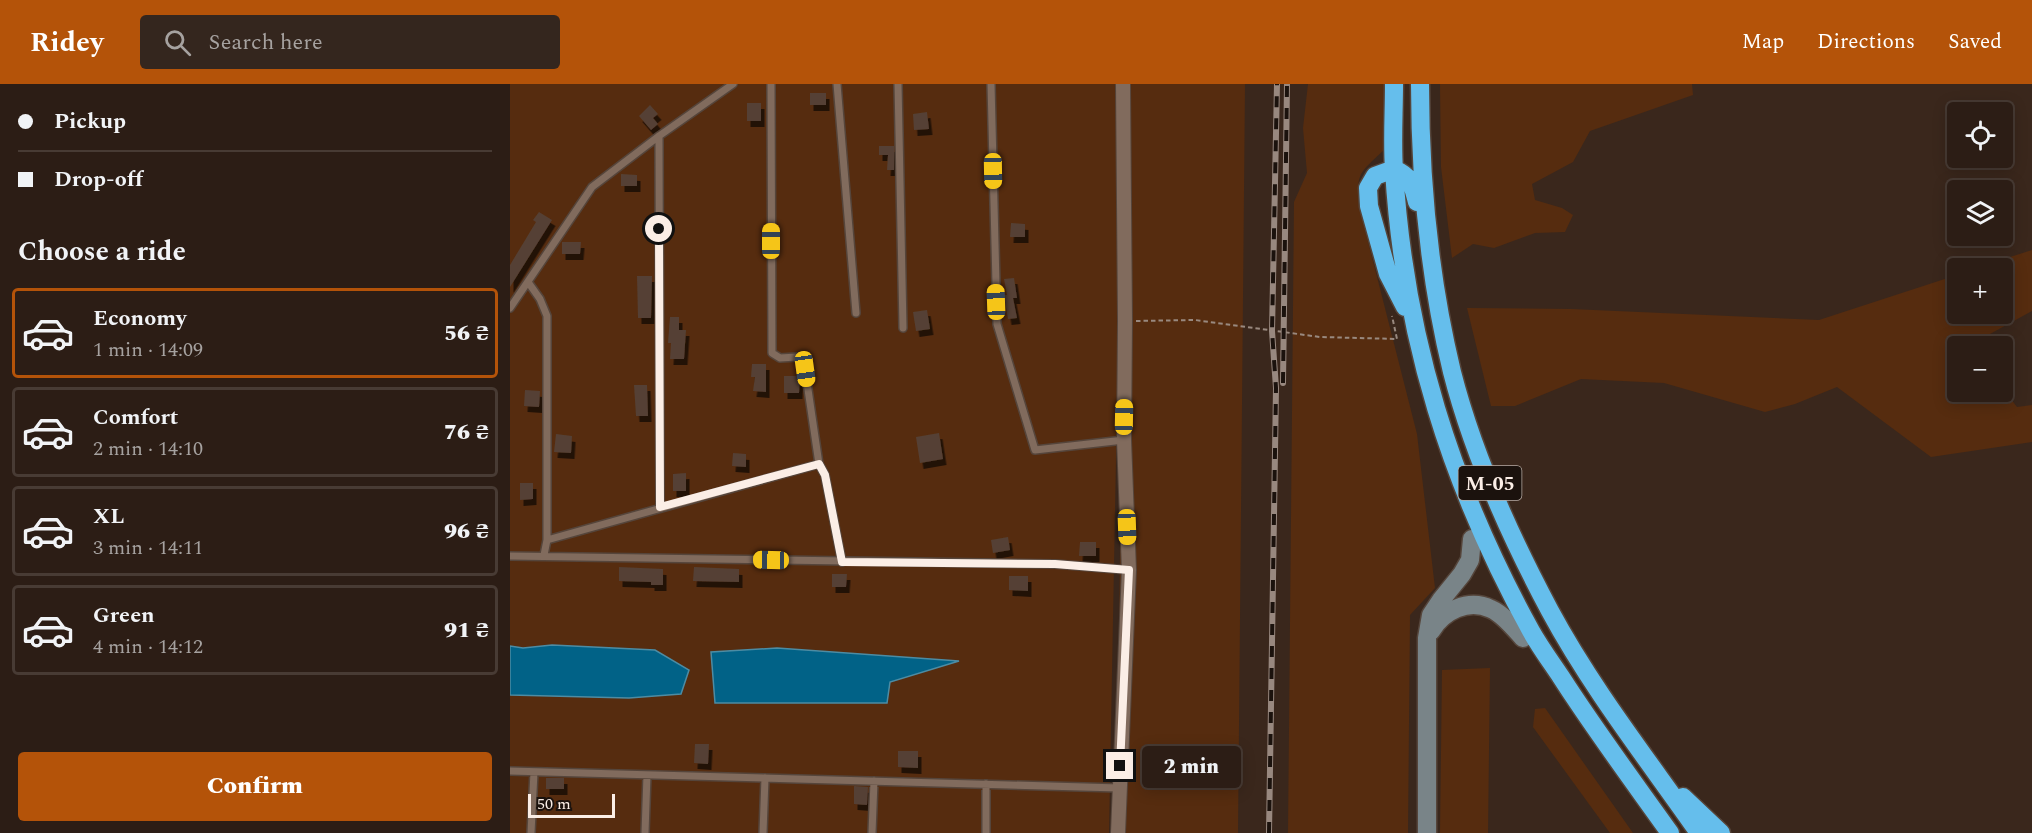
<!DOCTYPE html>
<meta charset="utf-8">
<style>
body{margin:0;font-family:Spectral,serif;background:#34261e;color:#f1f3f6;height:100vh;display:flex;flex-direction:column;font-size:22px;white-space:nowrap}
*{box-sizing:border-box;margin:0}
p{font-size:20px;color:#a6a2a0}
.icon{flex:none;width:33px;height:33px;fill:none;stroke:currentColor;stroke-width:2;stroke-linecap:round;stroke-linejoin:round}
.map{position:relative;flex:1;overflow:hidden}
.drawer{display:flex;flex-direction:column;background:#2c1d15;width:510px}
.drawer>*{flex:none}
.hud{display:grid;align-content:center;height:132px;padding:0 18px;background:#2c1d15}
.tools{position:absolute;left:1437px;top:18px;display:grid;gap:12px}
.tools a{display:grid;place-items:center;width:66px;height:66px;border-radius:6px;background:#2c1d15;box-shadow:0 3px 15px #0003,0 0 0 2px #483b34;font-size:30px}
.scale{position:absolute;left:18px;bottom:15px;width:87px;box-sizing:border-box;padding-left:6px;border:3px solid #fbeee6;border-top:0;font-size:16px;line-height:21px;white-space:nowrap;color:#fbeee6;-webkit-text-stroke:4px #1b120d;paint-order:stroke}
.end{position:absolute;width:27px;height:27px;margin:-14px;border:8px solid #fbeee6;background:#111;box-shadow:0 0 0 3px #111}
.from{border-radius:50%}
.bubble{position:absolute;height:42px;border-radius:6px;background:#2c1d15;box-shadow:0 3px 15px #0003,0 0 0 2px #483b34;font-size:20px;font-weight:800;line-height:42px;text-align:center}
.car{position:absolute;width:18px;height:36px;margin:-18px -9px;border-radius:8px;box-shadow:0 0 4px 2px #0007;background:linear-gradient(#f5c518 24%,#345 0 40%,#f5c518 0 76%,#345 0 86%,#f5c518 0)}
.hud b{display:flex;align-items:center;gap:21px;height:57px;font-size:22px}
.hud b+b{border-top:2px solid #483b34}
.hud i{width:15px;height:15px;background:#f1f3f6}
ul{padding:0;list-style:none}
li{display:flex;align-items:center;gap:18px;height:90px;margin:0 12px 9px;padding:0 6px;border:3px solid #483b34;border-radius:6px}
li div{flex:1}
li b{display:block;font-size:22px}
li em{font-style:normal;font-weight:800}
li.selected{border-color:#b45309}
li>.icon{width:54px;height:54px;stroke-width:1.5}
h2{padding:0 18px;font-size:27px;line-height:72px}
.primary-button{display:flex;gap:12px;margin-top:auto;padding:12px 18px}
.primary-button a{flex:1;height:69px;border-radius:6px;background:#b45309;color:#fff;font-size:24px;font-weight:800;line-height:69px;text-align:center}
header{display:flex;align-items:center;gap:36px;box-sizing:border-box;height:84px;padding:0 30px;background:#b45309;color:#fff}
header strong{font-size:28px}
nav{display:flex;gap:33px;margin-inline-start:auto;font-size:21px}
.search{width:420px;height:54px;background:#34261e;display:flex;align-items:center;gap:15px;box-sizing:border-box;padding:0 21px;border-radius:6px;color:#a6a2a0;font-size:22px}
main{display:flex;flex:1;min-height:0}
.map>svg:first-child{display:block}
</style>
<header>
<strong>Ridey</strong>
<div class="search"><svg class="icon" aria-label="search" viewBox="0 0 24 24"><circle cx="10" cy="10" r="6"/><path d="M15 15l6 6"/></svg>Search here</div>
<nav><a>Map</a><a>Directions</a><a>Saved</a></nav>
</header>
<main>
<section class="drawer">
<div class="hud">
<b><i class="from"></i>Pickup</b>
<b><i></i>Drop-off</b>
</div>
<h2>Choose a ride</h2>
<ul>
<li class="selected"><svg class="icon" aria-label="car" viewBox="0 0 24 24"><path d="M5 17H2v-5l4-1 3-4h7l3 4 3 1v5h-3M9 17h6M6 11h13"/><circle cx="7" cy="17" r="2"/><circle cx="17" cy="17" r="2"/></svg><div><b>Economy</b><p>1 min · 14:09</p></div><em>56 ₴</em></li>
<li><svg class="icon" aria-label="car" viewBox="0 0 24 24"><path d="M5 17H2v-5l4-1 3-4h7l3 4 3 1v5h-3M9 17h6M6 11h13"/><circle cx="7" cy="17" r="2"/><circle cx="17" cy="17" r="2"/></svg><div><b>Comfort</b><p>2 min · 14:10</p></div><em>76 ₴</em></li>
<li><svg class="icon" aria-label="car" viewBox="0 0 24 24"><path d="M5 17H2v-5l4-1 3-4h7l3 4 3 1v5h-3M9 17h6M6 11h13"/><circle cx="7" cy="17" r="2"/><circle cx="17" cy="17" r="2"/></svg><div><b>XL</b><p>3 min · 14:11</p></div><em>96 ₴</em></li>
<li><svg class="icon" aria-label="car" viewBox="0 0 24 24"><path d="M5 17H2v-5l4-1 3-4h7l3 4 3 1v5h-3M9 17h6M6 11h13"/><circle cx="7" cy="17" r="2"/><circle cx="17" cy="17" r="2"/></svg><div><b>Green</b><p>4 min · 14:12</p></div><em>91 ₴</em></li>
</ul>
<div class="primary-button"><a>Confirm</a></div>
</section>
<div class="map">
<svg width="1522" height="749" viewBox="0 0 1522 749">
<defs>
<filter id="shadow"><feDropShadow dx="3.5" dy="6" stdDeviation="0" flood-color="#0009"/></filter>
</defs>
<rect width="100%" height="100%" fill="#3a271c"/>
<!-- green -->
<path fill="#562c0f" d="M0 0H613L599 749H0Z
M615 0H735L728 749H607Z
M798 0H874V66C850 89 846 88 849 122L907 350 925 504 900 531 898 749H778L784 118 797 89 793 44Z
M930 0H1182L1183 11 1080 47 1063 78 1022 100 1025 116 1052 124 1063 131 1055 148 1025 149 984 164 963 160 942 174 931 83Z
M1522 166V227L1458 262H1448V308H1492L1493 305 1507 323 1522 321V358L1421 373 1327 303 1285 320 1255 328 1154 299 1071 295 1005 322H981L957 224 1061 225 1309 236 1447 191 1448 230H1492V184H1466Z
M980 584 978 749H930L932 586Z
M1035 624 1123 749H1100L1023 643 1025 625Z"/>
<!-- water -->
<path fill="#016287" stroke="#4c8ca4" stroke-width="1.5" d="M42 561 145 566 179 586 171 610 119 614 0 611V562L13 564Z
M267 564 449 577 380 598 377 619H205L201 568Z"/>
<!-- building -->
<path fill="#554034" filter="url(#shadow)" d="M300 9H316V21H300Z
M237 19H251V37H237Z
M140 21 148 30 143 34 148 40 141 46 129 32Z
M417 28 419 45 404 46 403 30Z
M369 62H384V86H377L378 71H369Z
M111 90 127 91V102H111Z
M29 128 42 136 0 203V181L26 138 23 136Z
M501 139 515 140V153H500Z
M52 158H71L70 170H52Z
M127 192H142L141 234H128Z
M504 194 507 214H503L507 234 498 235 494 211H497L494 195Z
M417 226 420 245 406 247 403 228Z
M160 233H169V246H176L174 275H160L161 259H158Z
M242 280H256V308L243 307 245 293H241Z
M274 292H290L289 309H274Z
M124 301H137L138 332H126Z
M15 306 30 307 29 323 14 322Z
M429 349 433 375 410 379 406 353Z
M46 350 62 352 61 369 44 368Z
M223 369 236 370V383L222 382Z
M176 389V407H163V390Z
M10 399H23V415L10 416Z
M498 453 500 466 483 469 481 456Z
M570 458H586V472H569Z
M109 483 153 485V501H141V498L109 497Z
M184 483 229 485V498L183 497Z
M322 490H337L336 503H322Z
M499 492H518V507L499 506Z
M185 660H199L198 680 184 679Z
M388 667H408V684L388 683Z
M36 694H54V705H36Z
M344 702 358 703 357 721 344 720Z"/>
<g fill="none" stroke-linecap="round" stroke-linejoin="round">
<!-- lane casing -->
<g stroke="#55453b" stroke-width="10">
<path id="lane" d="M327 0 346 229
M388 0 393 244
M481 0 487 240 525 366 614 356
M149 52 150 423
M18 198 30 215 37 232V456L34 471
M0 224 82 103 149 52 223 0
M309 380 315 391 332 478
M37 456 309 380 295 285 287 273 270 274 262 269 261 0
M0 472 545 480 619 486
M0 687 609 704
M476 700V749
M21 749 24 688
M135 749 137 691
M253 749 255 694
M362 749 364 697"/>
</g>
<!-- street casing -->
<g stroke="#55453b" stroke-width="16">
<path id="street" d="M608 749 619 486 614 356 615 237 613 0"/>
</g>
<!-- secondary casing -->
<g stroke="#55453b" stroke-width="21">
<path id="secondary" d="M921 547C933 527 958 514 981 525 993 530 1004 544 1013 554
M917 749V554L921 531 931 516 952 490 960 476 962 455"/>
</g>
<!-- highway casing -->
<g stroke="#55453b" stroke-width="21">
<path id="highway" d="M884 0C884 29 882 58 884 86 894 253 941 402 1021 547 1030 563 1041 578 1051 593 1085 646 1123 697 1160 749
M910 0C910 97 919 193 942 288 963 370 1000 452 1040 527 1082 605 1138 676 1189 749
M895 223 878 190 859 122 858 104 865 92 884 85C902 93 902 100 907 118
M1173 713 1211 749"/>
</g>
<!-- path -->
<path stroke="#99897f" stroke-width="2" stroke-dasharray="4.5 3" stroke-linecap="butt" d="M626 237 685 236 810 253 887 255 882 232"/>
<!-- lane -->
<use href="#lane" stroke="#816b5d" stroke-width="7"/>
<!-- street -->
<use href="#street" stroke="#816b5d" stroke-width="14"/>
<!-- secondary -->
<use href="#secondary" stroke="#798488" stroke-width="18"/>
<!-- highway -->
<use href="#highway" stroke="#65beec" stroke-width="18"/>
<!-- rail casing -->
<g stroke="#98887f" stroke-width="6">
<path id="rail" d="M773 299 777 0
M759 749 766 304 762 247 767 0"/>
</g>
<!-- rail -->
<use href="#rail" stroke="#1b120d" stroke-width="4" stroke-dasharray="11" stroke-linecap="butt"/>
</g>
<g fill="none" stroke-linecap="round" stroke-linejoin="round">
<!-- route -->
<path stroke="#fbeee6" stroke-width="8" d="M149 145 150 423 309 380 315 391 332 478 545 480 619 486 610 682"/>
</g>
<g text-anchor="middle" stroke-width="6" stroke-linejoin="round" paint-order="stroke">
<!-- shield labels -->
<rect fill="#1b120d" stroke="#b8aca5" stroke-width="1.5" x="948.5" y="382" width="63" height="34" rx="4.5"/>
<g font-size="20" font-weight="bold" fill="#fbeee6">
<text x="980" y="406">М-05</text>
</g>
</g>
</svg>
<div class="tools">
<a><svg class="icon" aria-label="locate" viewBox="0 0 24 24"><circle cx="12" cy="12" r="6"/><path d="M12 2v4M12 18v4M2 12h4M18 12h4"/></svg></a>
<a><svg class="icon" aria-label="layers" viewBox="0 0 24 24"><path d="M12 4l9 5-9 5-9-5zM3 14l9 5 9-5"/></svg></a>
<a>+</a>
<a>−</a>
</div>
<div class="scale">50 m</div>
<i class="end from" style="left:149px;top:145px"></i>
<i class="end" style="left:610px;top:682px"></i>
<div class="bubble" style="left:632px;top:662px;width:99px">2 min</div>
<i class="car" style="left:483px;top:87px;rotate:179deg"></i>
<i class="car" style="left:261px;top:157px;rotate:0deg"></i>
<i class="car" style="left:486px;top:218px;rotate:358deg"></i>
<i class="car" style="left:295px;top:285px;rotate:172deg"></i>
<i class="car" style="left:614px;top:333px;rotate:1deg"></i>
<i class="car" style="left:617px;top:443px;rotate:178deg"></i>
<i class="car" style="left:261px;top:476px;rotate:271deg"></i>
</div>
</main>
